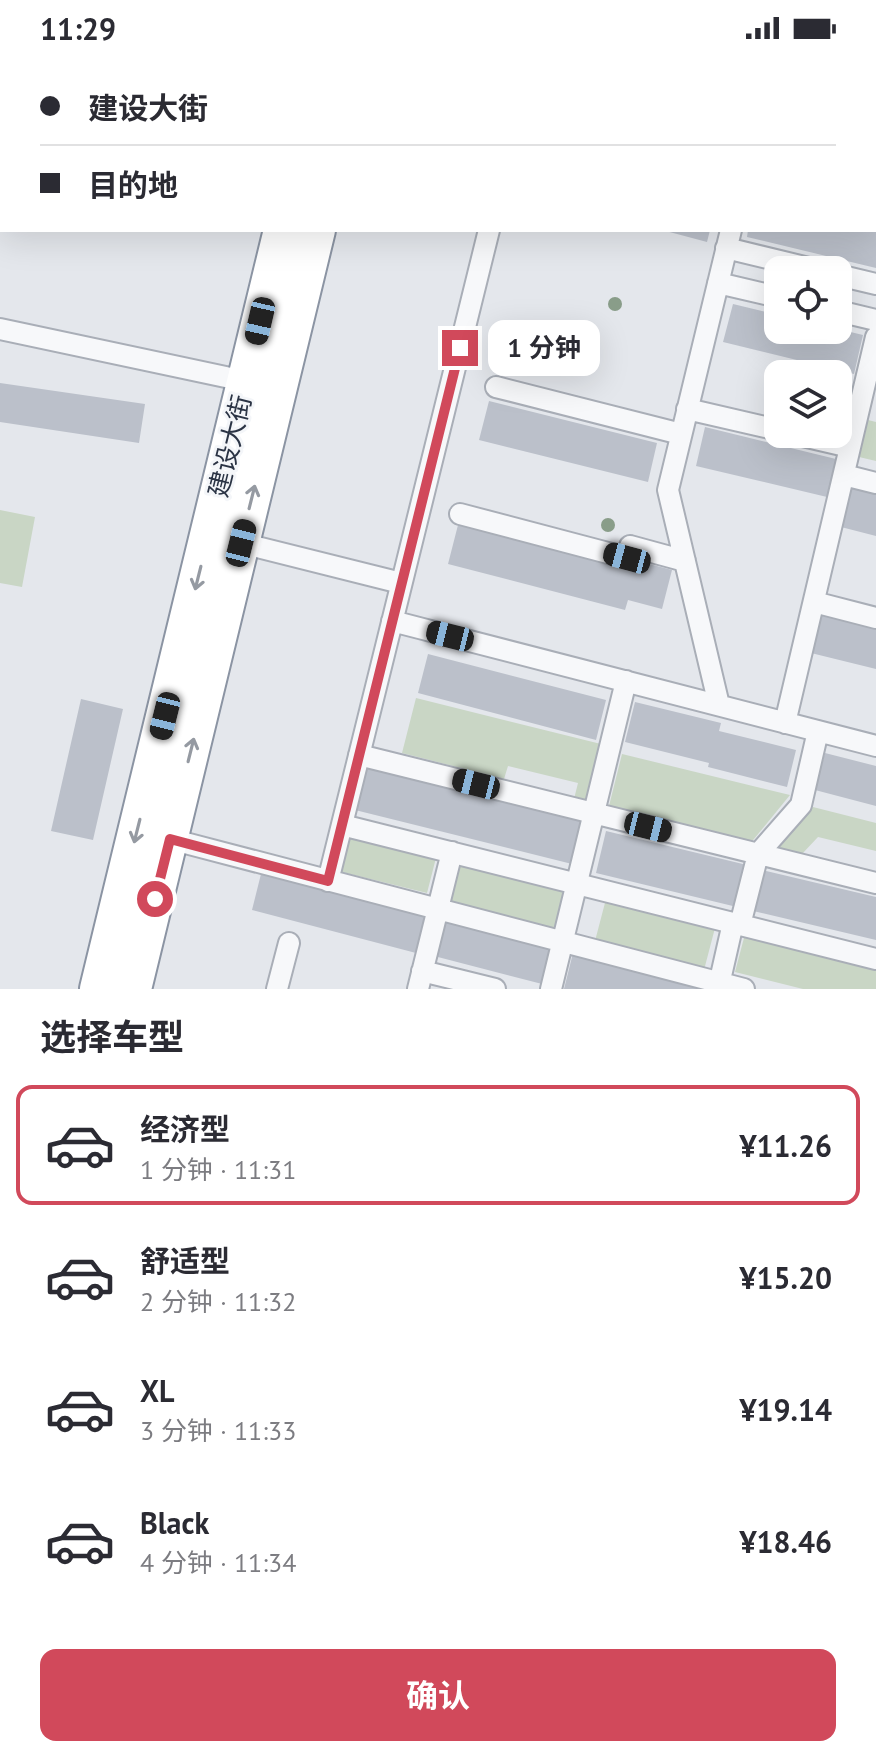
<!DOCTYPE html>
<html lang="zh">
<meta charset="utf-8">
<style>
body{margin:0;font-family:"PT Sans","Noto Sans SC",sans-serif;background:#f7f7f7;color:#2b2b33;height:100vh;display:flex;flex-direction:column;font-size:30px;white-space:nowrap}
*{box-sizing:border-box;margin:0}
p{font-size:26px;color:#7c7c81}
.icon{flex:none;width:44px;height:44px;fill:none;stroke:currentColor;stroke-width:2;stroke-linecap:round;stroke-linejoin:round}
.map{position:relative;height:933px;overflow:hidden}
.drawer{display:flex;flex-direction:column;background:#fff;flex:1}
.drawer>*{flex:none}
.guide{position:absolute;left:0px;top:0px;width:876px;height:176px;box-shadow:0 8px 32px #0002;display:grid;align-content:center;height:176px;padding:0 40px;background:#fff}
.tools{position:absolute;left:764px;top:200px;display:grid;gap:16px}
.tools a{display:grid;place-items:center;width:88px;height:88px;border-radius:16px;background:#fff;box-shadow:0 8px 32px #0002;font-size:40px}
.end{position:absolute;width:36px;height:36px;margin:-18px;border:10px solid #d1495b;background:#fff;box-shadow:0 0 0 4px #fff}
.from{border-radius:50%}
.bubble{position:absolute;height:56px;border-radius:16px;background:#fff;box-shadow:0 8px 32px #0002;font-size:26px;font-weight:700;line-height:56px;text-align:center}
.car{position:absolute;width:24px;height:48px;margin:-24px -12px;border-radius:10px;box-shadow:0 0 6px 2px #0007;background:linear-gradient(#222 24%,#8ab4d8 0 40%,#222 0 76%,#8ab4d8 0 86%,#222 0)}
.guide b{display:flex;align-items:center;gap:28px;height:76px;font-size:30px}
.guide b+b{border-top:2px solid #e1e1e2}
.guide i{width:20px;height:20px;background:#2b2b33}
ul{padding:0;list-style:none}
li{display:flex;align-items:center;gap:24px;height:120px;margin:0 16px 12px;padding:0 24px;border:4px solid transparent;border-radius:16px}
li div{flex:1}
li b{display:block;font-size:30px}
li em{font-style:normal;font-weight:700}
li.selected{border-color:#d1495b}
li>.icon{width:72px;height:72px;stroke-width:1.5}
h2{padding:0 40px;font-size:36px;line-height:96px}
.cta{display:flex;gap:16px;margin-top:auto;padding:16px 40px}
.cta a{flex:1;height:92px;border-radius:16px;background:#d1495b;color:#fff;font-size:32px;font-weight:700;line-height:92px;text-align:center}
.status{display:flex;justify-content:space-between;align-items:center;height:56px;padding:0 40px;background:#fff;direction:ltr}
.status svg{height:22px;fill:currentColor}
.map>svg:first-child{display:block}
</style>
<div class="status"><b>11:29</b><svg viewBox="0 0 49 12"><path d="M0 12V9h3v3zM5 12V6h3v6zM10 12V3h3v9zM15 12V0h3v12zM26 1h20v11H26zM47 4h2v5h-2z"/></svg></div>
<div class="map">
<svg width="876" height="933" viewBox="0 0 876 933">
<rect width="100%" height="100%" fill="#e4e7ec"/>
<!-- green -->
<path fill="#c9d6c5" d="M868 364 876 366V405L859 401Z
M0 454 35 461 22 531 0 527Z
M416 642 605 689 590 747 574 743 578 727 508 710 504 723 402 697Z
M622 698 790 739 749 789 608 754Z
M813 751 876 767V795L818 781 802 798 778 792Z
M349 775 437 798 427 837 338 815Z
M454 803 566 832 554 874 443 845Z
M606 843 715 872 704 914 595 885Z
M745 878 876 911V933H803L735 916Z"/>
<!-- building -->
<path fill="#bbc0ca" d="M662 174H710L707 186Z
M748 174H876V212L747 181Z
M733 248 778 259V274L838 273 863 279 854 318 723 286Z
M0 327 145 348 139 387 0 366Z
M489 345 657 387 648 426 479 384Z
M705 371 836 403 827 441 696 410Z
M851 431 876 437V480L841 471Z
M458 469 636 514 638 505 672 514 662 553 628 544 625 554 448 508Z
M821 557 876 571V613L811 597Z
M428 598 606 644 596 684 418 637Z
M81 643 123 653 93 784 51 775Z
M635 646 721 667 719 675 796 694 787 731 708 711 709 707 625 686Z
M825 697 876 710V750L815 734Z
M365 712 583 766 572 808 355 754Z
M606 775 747 809 737 851 596 817Z
M762 814 876 841V884L753 855Z
M261 818 425 861 416 897 252 854Z
M444 864 555 893 546 929 434 900Z
M573 897 713 933H564Z"/>
<g fill="none" stroke-linecap="round" stroke-linejoin="round">
<!-- street casing -->
<g stroke="#a9aeb7" stroke-width="24">
<path id="street" d="M817 2 818 0
M874 156 876 157
M726 192 817 214
M838 219 876 228
M718 227 778 241
M838 255 876 264
M0 273 254 327
M496 331 681 378
M687 353 778 374
M794 378 850 391
M844 419 876 427
M460 458 627 502 630 490 685 505
M241 487 401 527
M814 546 876 562
M392 565 876 690
M719 649 668 434 731 174
M785 667 876 281
M359 699 876 827
M342 769 876 903
M170 783 744 933
M328 825 489 174
M740 869 758 798 801 749 818 675
M422 915 495 933
M277 933 289 887
M418 933 452 796
M551 933 626 625
M718 933 733 867"/>
</g>
<!-- highway casing -->
<g stroke="#8b94a3" stroke-width="40">
<path id="highway" d="M323 2V0
M359 2V0
M98 933 282 174
M133 933 317 174"/>
</g>
<!-- street -->
<use href="#street" stroke="#f7f8fa" stroke-width="20"/>
<!-- highway -->
<use href="#highway" stroke="#fff" stroke-width="36"/>
</g>
<!-- trees -->
<g fill="#899d89">
<circle cx="615" cy="248" r="7"/>
<circle cx="608" cy="469" r="7"/>
</g>
<!-- one-way arrows -->
<defs><path id="oneway-shaft" d="M-6 0H5M1.5-3L5.5 0L1.5 3" fill="none" stroke-width="1.6" stroke-linecap="round" stroke-linejoin="round" transform="scale(2)"/></defs>
<g stroke="#959aa2">
<use href="#oneway-shaft" transform="translate(252 441) rotate(-76)"/>
<use href="#oneway-shaft" transform="translate(198 522) rotate(104)"/>
<use href="#oneway-shaft" transform="translate(191 694) rotate(-76)"/>
<use href="#oneway-shaft" transform="translate(137 775) rotate(104)"/>
</g>
<g fill="none" stroke-linecap="round" stroke-linejoin="round">
<!-- route -->
<path stroke="#d1495b" stroke-width="10" d="M155 843 170 783 328 825 460 292"/>
</g>
<g text-anchor="middle" stroke-width="6" stroke-linejoin="round" paint-order="stroke">
<!-- street labels -->
<g font-size="26" fill="#2b3445" stroke="#f4f6f9">
<text transform="translate(230 390) rotate(-76)" y="9">建设大街</text>
</g>
</g>
</svg>
<div class="tools">
<a><svg class="icon" aria-label="locate" viewBox="0 0 24 24"><circle cx="12" cy="12" r="6"/><path d="M12 2v4M12 18v4M2 12h4M18 12h4"/></svg></a>
<a><svg class="icon" aria-label="layers" viewBox="0 0 24 24"><path d="M12 4l9 5-9 5-9-5zM3 14l9 5 9-5"/></svg></a>
</div>
<i class="end from" style="left:155px;top:843px"></i>
<i class="end" style="left:460px;top:292px"></i>
<div class="bubble" style="left:488px;top:264px;width:112px">1 分钟</div>
<i class="car" style="left:260px;top:265px;rotate:193deg"></i>
<i class="car" style="left:241px;top:487px;rotate:14deg"></i>
<i class="car" style="left:627px;top:502px;rotate:285deg"></i>
<i class="car" style="left:450px;top:580px;rotate:284deg"></i>
<i class="car" style="left:165px;top:660px;rotate:194deg"></i>
<i class="car" style="left:476px;top:728px;rotate:284deg"></i>
<i class="car" style="left:648px;top:771px;rotate:104deg"></i>
<div class="guide">
<b><i class="from"></i>建设大街</b>
<b><i></i>目的地</b>
</div>
</div>
<section class="drawer">
<h2>选择车型</h2>
<ul>
<li class="selected"><svg class="icon" aria-label="car" viewBox="0 0 24 24"><path d="M5 17H2v-5l4-1 3-4h7l3 4 3 1v5h-3M9 17h6M6 11h13"/><circle cx="7" cy="17" r="2"/><circle cx="17" cy="17" r="2"/></svg><div><b>经济型</b><p>1 分钟 · 11:31</p></div><em>¥11.26</em></li>
<li><svg class="icon" aria-label="car" viewBox="0 0 24 24"><path d="M5 17H2v-5l4-1 3-4h7l3 4 3 1v5h-3M9 17h6M6 11h13"/><circle cx="7" cy="17" r="2"/><circle cx="17" cy="17" r="2"/></svg><div><b>舒适型</b><p>2 分钟 · 11:32</p></div><em>¥15.20</em></li>
<li><svg class="icon" aria-label="car" viewBox="0 0 24 24"><path d="M5 17H2v-5l4-1 3-4h7l3 4 3 1v5h-3M9 17h6M6 11h13"/><circle cx="7" cy="17" r="2"/><circle cx="17" cy="17" r="2"/></svg><div><b>XL</b><p>3 分钟 · 11:33</p></div><em>¥19.14</em></li>
<li><svg class="icon" aria-label="car" viewBox="0 0 24 24"><path d="M5 17H2v-5l4-1 3-4h7l3 4 3 1v5h-3M9 17h6M6 11h13"/><circle cx="7" cy="17" r="2"/><circle cx="17" cy="17" r="2"/></svg><div><b>Black</b><p>4 分钟 · 11:34</p></div><em>¥18.46</em></li>
</ul>
<div class="cta"><a>确认</a></div>
</section>
